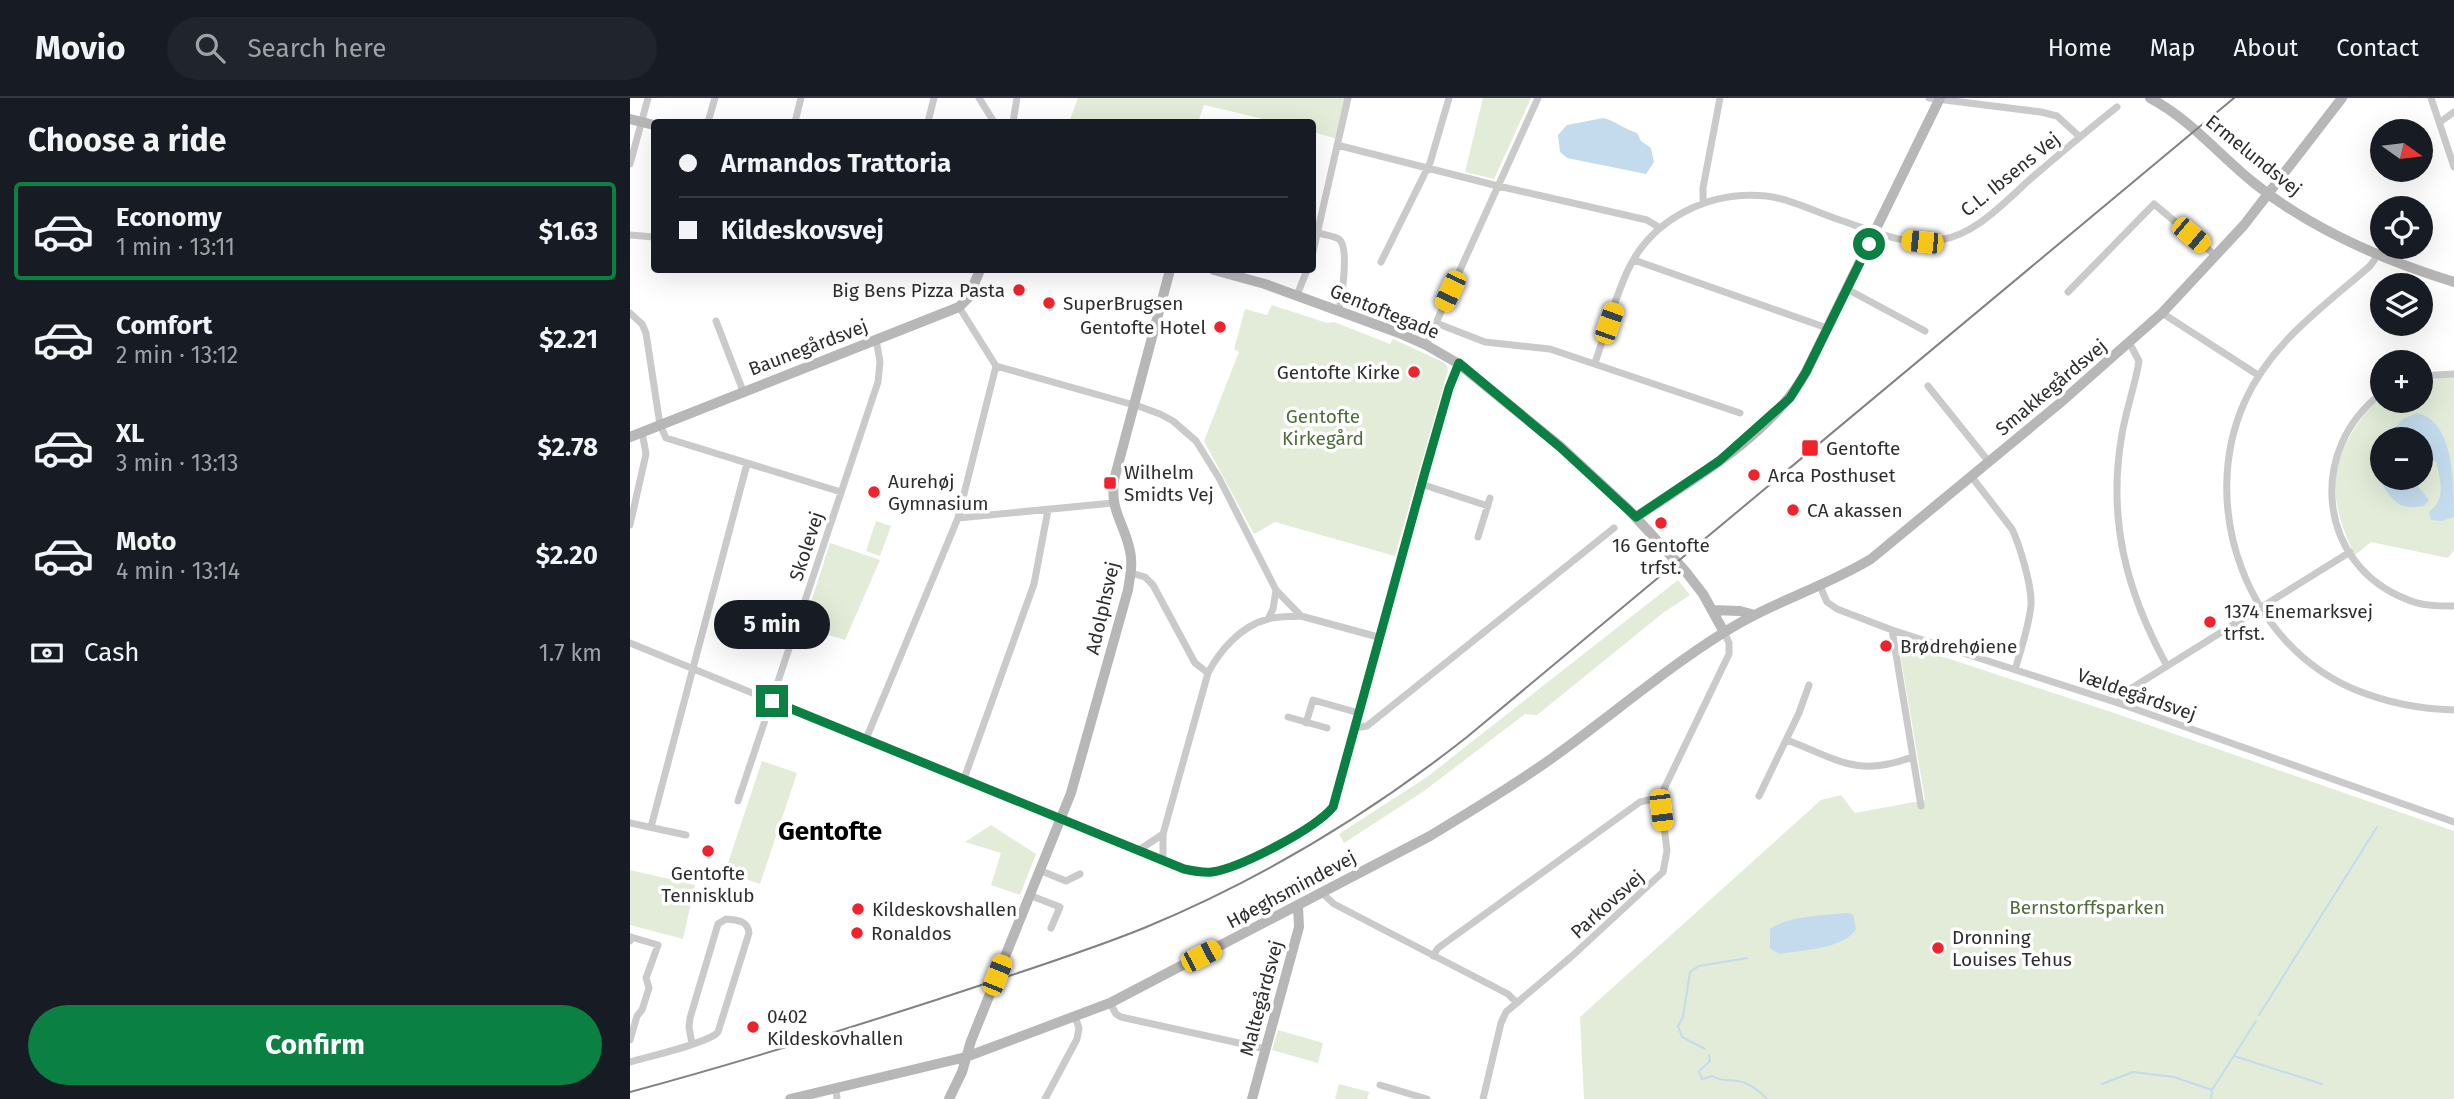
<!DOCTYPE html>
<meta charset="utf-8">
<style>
body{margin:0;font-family:"Fira Sans",sans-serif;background:#20242c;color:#f1f3f6;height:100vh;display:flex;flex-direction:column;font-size:26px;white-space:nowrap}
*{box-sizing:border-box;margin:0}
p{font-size:23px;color:#9ea1a6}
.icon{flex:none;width:38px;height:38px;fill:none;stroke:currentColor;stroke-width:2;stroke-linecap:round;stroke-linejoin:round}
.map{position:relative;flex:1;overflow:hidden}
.side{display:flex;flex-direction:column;background:#171b24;width:630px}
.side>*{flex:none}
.banner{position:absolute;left:21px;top:21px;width:665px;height:154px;border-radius:7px;box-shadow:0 7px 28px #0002;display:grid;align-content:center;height:154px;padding:0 28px;background:#171b24}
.needle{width:46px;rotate:104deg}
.controls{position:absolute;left:1740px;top:21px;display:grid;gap:14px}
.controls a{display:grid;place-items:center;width:63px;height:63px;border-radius:50%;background:#171b24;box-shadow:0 7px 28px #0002;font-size:35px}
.end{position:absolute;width:32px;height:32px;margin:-16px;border:9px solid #0b8043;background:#fff;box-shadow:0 0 0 4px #fff}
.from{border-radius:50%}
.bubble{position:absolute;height:49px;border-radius:24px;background:#171b24;box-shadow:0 7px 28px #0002;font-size:23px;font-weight:700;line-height:49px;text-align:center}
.car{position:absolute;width:21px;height:42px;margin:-21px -10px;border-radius:9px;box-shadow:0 0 5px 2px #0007;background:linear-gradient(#f5c518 24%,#345 0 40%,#f5c518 0 76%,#345 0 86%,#f5c518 0)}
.banner b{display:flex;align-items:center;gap:24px;height:66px;font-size:26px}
.banner b+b{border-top:2px solid #363941}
.banner i{width:18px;height:18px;background:#f1f3f6}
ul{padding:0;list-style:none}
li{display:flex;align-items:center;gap:21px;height:98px;margin:0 14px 10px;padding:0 14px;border:4px solid transparent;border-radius:7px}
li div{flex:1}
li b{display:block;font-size:26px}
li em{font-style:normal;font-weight:700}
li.active{border-color:#0b8043}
li>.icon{width:63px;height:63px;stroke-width:1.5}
h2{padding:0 28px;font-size:32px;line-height:84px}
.pay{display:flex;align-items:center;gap:18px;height:77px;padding:0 28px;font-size:26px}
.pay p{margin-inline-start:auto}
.primary-button{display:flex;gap:14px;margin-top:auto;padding:14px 28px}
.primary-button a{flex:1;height:80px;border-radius:42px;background:#0b8043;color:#fff;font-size:28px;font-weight:700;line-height:80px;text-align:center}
header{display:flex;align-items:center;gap:42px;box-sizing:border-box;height:98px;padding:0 35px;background:#171b24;border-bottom:2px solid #363941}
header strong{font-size:33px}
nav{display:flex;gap:38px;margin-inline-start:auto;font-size:24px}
.search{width:490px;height:63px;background:#20242c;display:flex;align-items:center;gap:18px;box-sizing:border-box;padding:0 24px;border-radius:38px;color:#9ea1a6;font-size:26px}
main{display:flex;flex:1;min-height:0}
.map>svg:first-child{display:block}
</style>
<header>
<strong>Movio</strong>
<div class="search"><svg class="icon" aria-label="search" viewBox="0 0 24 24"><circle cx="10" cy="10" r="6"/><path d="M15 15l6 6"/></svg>Search here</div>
<nav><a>Home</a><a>Map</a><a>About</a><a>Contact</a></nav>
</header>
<main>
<section class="side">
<h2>Choose a ride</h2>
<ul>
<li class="active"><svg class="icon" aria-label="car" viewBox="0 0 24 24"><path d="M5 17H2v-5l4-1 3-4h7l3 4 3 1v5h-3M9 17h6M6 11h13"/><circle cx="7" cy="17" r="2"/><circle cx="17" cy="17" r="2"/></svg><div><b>Economy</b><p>1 min · 13:11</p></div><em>$1.63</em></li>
<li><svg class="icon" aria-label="car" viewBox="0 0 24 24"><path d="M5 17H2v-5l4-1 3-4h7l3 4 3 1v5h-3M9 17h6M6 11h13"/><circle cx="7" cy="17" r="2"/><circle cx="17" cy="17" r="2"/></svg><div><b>Comfort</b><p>2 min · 13:12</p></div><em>$2.21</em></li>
<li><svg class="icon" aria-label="car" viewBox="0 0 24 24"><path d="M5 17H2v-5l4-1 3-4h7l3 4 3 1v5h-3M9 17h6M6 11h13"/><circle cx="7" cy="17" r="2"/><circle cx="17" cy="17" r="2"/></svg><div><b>XL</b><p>3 min · 13:13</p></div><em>$2.78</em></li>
<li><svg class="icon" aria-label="car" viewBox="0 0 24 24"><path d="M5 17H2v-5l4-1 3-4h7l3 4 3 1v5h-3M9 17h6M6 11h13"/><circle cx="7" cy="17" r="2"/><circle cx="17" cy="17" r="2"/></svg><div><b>Moto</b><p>4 min · 13:14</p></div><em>$2.20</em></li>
</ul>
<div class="pay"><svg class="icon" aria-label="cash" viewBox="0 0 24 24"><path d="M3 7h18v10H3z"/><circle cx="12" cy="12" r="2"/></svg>Cash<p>1.7 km</p></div>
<div class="primary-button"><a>Confirm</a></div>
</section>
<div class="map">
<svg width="1824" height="1001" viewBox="0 0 1824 1001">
<rect width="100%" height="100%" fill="#fff"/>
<!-- green -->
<path fill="#e2ecd9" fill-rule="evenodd" d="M448 0H716L707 41 683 34 682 24H646L574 7 568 24H439Z
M853 0H901L864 81 835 74Z
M642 207 697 225 704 224 760 246 763 241 815 265 818 272 765 458 645 424 624 436 574 343 609 254 604 251 615 211 637 217Z
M1824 279V452L1818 460 1741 444 1725 457C1703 413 1696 375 1723 333 1731 320 1739 309 1752 300V303H1790V282ZM1752 341H1790V380H1752Z
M246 423 261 428 250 458 236 453Z
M200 445 250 462 215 542 173 529Z
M1048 482 1060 497 1033 515 907 617 895 616 794 693 714 745 709 736 797 679Z
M1268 544 1484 615 1824 733V1001H954L950 919 1191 702 1211 697 1225 715 1295 702Z
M132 663 167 675 130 786 95 774Z
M361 727 406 756 390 797 361 787 371 755 335 744Z
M0 772 65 787 53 841 0 827Z
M648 932 693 945 688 965 642 952Z
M709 986 739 994 737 1001H705Z"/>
<!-- water -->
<path fill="#c3dbed" d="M973 20C986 23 994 31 1007 35L1011 43 1021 50 1024 64 1016 76 937 60 930 54 928 37 937 27Z
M1787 315C1824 323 1824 384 1824 419L1812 423 1801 422 1799 414C1817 400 1810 383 1806 363L1790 364V341H1755L1773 321Z
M1752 348V380H1781L1799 402 1794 408C1786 409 1778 410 1771 407 1761 403 1747 380 1745 370 1744 362 1748 353 1752 348Z
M1217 815 1223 816 1226 831C1214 851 1171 852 1149 856L1140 850V831C1160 817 1193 818 1217 815Z"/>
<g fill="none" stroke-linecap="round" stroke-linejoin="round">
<!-- stream -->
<path stroke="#c3dbed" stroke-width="2" d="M1629 917 1747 729
M1075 951 1052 939 1048 928 1053 919 1060 874 1069 868 1117 860
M1079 957 1080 963 1069 973 1072 981 1082 978C1091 984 1102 981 1112 984 1120 986 1132 995 1137 1001
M1604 958 1692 986
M1472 986 1503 974 1544 979 1582 992
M1581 1001 1582 992 1626 923"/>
<!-- street -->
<path stroke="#cacaca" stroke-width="7" d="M349 0 364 24
M1299 0 1411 14 1427 18 1450 39
M1801 0 1824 69
M78 24 85 0
M165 24 171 0
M298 24 304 0
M383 24 387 0
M1810 24 1824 14
M707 47 864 87 1017 122 1030 130
M0 66 18 0
M1073 105V90L1090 0
M689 135C694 137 706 138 710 142 719 152 712 201 708 214
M0 137 24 139
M1748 157 1740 168C1693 209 1641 245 1615 303 1567 409 1617 547 1726 592 1758 605 1790 611 1824 612
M682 158 718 0
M1004 162 1197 230
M751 164 800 65 819 0
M1217 191 1295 233
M1438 194 1524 106 1586 158
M667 197 677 172
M329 209 366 268 511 309 530 316 543 323 566 343 589 380 646 492 643 511 638 521
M0 215 12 226 16 235 30 327 36 340 211 394
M1532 215 1628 277
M86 223 113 293
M806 225 855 244 920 251 1110 315
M1500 246 1509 263C1505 288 1496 312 1492 336 1477 421 1496 493 1537 568
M796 247 908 0
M965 265C975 235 984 203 997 174 1021 121 1079 92 1136 98 1160 101 1184 113 1207 121 1240 132 1275 149 1310 142 1348 136 1377 101 1405 77 1432 54 1459 31 1487 9
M1790 278 1824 276
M1298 288 1359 364
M1752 295C1677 351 1687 466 1776 501 1791 508 1808 508 1824 508
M1341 378 1382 431C1390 448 1402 488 1401 507 1399 528 1391 551 1385 572
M791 386 858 408
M328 420 483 405
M0 427 16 356 12 334
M848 439 860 400
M501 475 515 479 523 487 565 565 578 575
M1190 488 1197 504 1207 511 1262 532 1488 605 1824 724
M646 492 671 518 748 539
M1262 532 1291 708
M0 545 554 771C563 773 572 775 582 773 610 769 684 731 703 709L791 386 819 291 829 266
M1488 605 1497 593 1720 454
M658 619 697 630
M676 625 683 602 729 615
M725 630 737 628 984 430
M236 641 328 420 366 268
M1157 642C1207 661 1228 680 1282 659
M334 681 404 486 418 412
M1129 698 1169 615 1179 587
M108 703 248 284 250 264 246 241
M0 725 56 737
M21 729 117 366
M509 752 533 736
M533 763V736L578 575C590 552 611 528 638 521 648 518 661 519 671 518
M409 772 436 783 450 776
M692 795 704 806 878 896 887 905
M399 797 430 809 421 830
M0 843 1 839 28 847 16 880 19 890 12 912 7 918 0 942
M803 858 808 850 1010 704 1032 699
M480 905 486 916 491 919 636 951
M0 964C17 959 79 945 88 934L119 835C118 822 106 822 96 821L88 826 60 920 59 929 62 946
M750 987 797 1001
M206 990 207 1001
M415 1001 447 941 449 930 445 919
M853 1001 871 925 876 914 941 859 1033 774 1037 753 1032 712 1034 691 1099 556V545L1094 534"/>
<!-- secondary -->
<path stroke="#b7b7b7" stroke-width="10" d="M1520 0C1560 21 1589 57 1624 85 1682 132 1753 162 1824 184
M0 21 24 27
M584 172 635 186 769 235 796 247 829 266 931 349 998 411 1056 474 1073 496 1094 534
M0 339 329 209 338 200 350 172
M1006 419C1065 380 1141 337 1176 274L1310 0
M1082 512 1110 513 1125 517
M160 1001 336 959 480 905 800 738C842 712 885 687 925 658 982 617 1034 572 1093 535 1139 505 1193 490 1241 461L1430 305 1532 215 1614 127 1712 0
M319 1001 332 974 341 943 441 695 498 492C500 478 503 466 500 453 494 424 480 414 484 382L540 172
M622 1001 669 829 668 808"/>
<!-- tram -->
<path stroke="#828282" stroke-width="2" d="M0 994C104 966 207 934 309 901 378 878 447 857 514 830 630 782 738 717 837 639L1604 0"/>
</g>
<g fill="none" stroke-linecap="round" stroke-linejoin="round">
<!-- route -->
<path stroke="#0b8043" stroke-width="9" d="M142 603 554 771C563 773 572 775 582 774 610 770 685 731 703 709L795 374 819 290 829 265 930 349 1006 419 1089 363 1160 300 1176 274 1239 146"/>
</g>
<!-- markers -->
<g fill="#f0222b" stroke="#fff" stroke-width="2.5">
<circle cx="389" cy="192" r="7"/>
<circle cx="419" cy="205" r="7"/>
<circle cx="590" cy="229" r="7"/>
<circle cx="784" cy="274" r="7"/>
<rect x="1171" y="341" width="18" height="18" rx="3.5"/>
<circle cx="1124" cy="377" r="7"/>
<rect x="473" y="378" width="14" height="14" rx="3.5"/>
<circle cx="244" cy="394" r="7"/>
<circle cx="1163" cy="412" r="7"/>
<circle cx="1031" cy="425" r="7"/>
<circle cx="1580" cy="524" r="7"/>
<circle cx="1256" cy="548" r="7"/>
<circle cx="78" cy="753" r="7"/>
<circle cx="228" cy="811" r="7"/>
<circle cx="227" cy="835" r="7"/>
<circle cx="1308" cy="850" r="7"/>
<circle cx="123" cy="929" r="7"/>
</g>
<g text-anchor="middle" stroke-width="7" stroke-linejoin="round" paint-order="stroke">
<!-- street labels -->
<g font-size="19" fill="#2d2d2d" stroke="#fff">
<text transform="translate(1624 57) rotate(39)" y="7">Ermelundsvej</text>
<text transform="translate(1380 76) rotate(-39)" y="7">C.L. Ibsens Vej</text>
<text transform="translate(755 213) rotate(22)" y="7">Gentoftegade</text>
<text transform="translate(178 249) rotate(-21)" y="7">Baunegårdsvej</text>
<text transform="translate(1421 289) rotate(-40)" y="7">Smakkegårdsvej</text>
<text transform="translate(176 448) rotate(-72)" y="7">Skolevej</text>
<text transform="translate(472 510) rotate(-77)" y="7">Adolphsvej</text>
<text transform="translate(1507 596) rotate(19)" y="7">Vældegårdsvej</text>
<text transform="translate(661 791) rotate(-28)" y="7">Høeghsmindevej</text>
<text transform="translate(977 806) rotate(-42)" y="7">Parkovsvej</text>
<text transform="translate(631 900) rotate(-75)" y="7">Maltegårdsvej</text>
</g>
<!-- poi labels -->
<g font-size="19" fill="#2d2d2d" stroke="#fff" text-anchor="start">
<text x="375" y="199" text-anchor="end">Big Bens Pizza Pasta</text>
<text x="433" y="212">SuperBrugsen</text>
<text x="576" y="236" text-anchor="end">Gentofte Hotel</text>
<text x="770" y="281" text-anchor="end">Gentofte Kirke</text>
<text x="1196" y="357">Gentofte</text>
<text x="494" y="381">Wilhelm<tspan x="494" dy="22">Smidts Vej</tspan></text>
<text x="1138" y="384">Arca Posthuset</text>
<text x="258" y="390">Aurehøj<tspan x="258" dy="22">Gymnasium</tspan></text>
<text x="1177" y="419">CA akassen</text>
<text x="1031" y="454" text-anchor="middle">16 Gentofte<tspan x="1031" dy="22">trfst.</tspan></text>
<text x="1594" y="520">1374 Enemarksvej<tspan x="1594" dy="22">trfst.</tspan></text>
<text x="1270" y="555">Brødrehøiene</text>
<text x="78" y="782" text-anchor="middle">Gentofte<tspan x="78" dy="22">Tennisklub</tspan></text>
<text x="242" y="818">Kildeskovshallen</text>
<text x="241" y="842">Ronaldos</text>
<text x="1322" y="846">Dronning<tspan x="1322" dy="22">Louises Tehus</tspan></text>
<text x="137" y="925">0402<tspan x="137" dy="22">Kildeskovhallen</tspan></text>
</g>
<!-- park labels -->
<g font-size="19" fill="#4e6b38" stroke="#fff">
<text x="693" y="325">Gentofte<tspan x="693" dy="22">Kirkegård</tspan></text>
<text x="1457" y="816">Bernstorffsparken</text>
</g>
<!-- district labels -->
<g font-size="26" font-weight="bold" fill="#000" stroke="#fff">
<text x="200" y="742">Gentofte</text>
</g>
</g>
</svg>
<div class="controls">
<a><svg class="needle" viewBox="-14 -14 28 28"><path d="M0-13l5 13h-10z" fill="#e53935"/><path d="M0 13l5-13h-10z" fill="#9ea1a6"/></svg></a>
<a><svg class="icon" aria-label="locate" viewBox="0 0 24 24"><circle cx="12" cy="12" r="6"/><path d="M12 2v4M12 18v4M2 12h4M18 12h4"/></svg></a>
<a><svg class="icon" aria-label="layers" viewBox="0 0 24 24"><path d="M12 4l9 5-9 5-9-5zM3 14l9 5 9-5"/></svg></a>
<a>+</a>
<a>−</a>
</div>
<i class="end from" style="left:1239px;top:146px"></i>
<i class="end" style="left:142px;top:603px"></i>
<div class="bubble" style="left:84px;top:502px;width:116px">5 min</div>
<i class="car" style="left:1561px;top:137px;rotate:130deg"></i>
<i class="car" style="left:1292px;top:144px;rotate:276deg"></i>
<i class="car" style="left:820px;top:193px;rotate:205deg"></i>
<i class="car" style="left:979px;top:225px;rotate:19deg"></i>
<i class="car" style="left:1031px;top:712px;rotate:173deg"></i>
<i class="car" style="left:571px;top:858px;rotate:63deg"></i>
<i class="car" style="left:367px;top:877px;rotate:22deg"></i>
<div class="banner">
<b><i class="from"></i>Armandos Trattoria</b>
<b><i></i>Kildeskovsvej</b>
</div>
</div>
</main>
